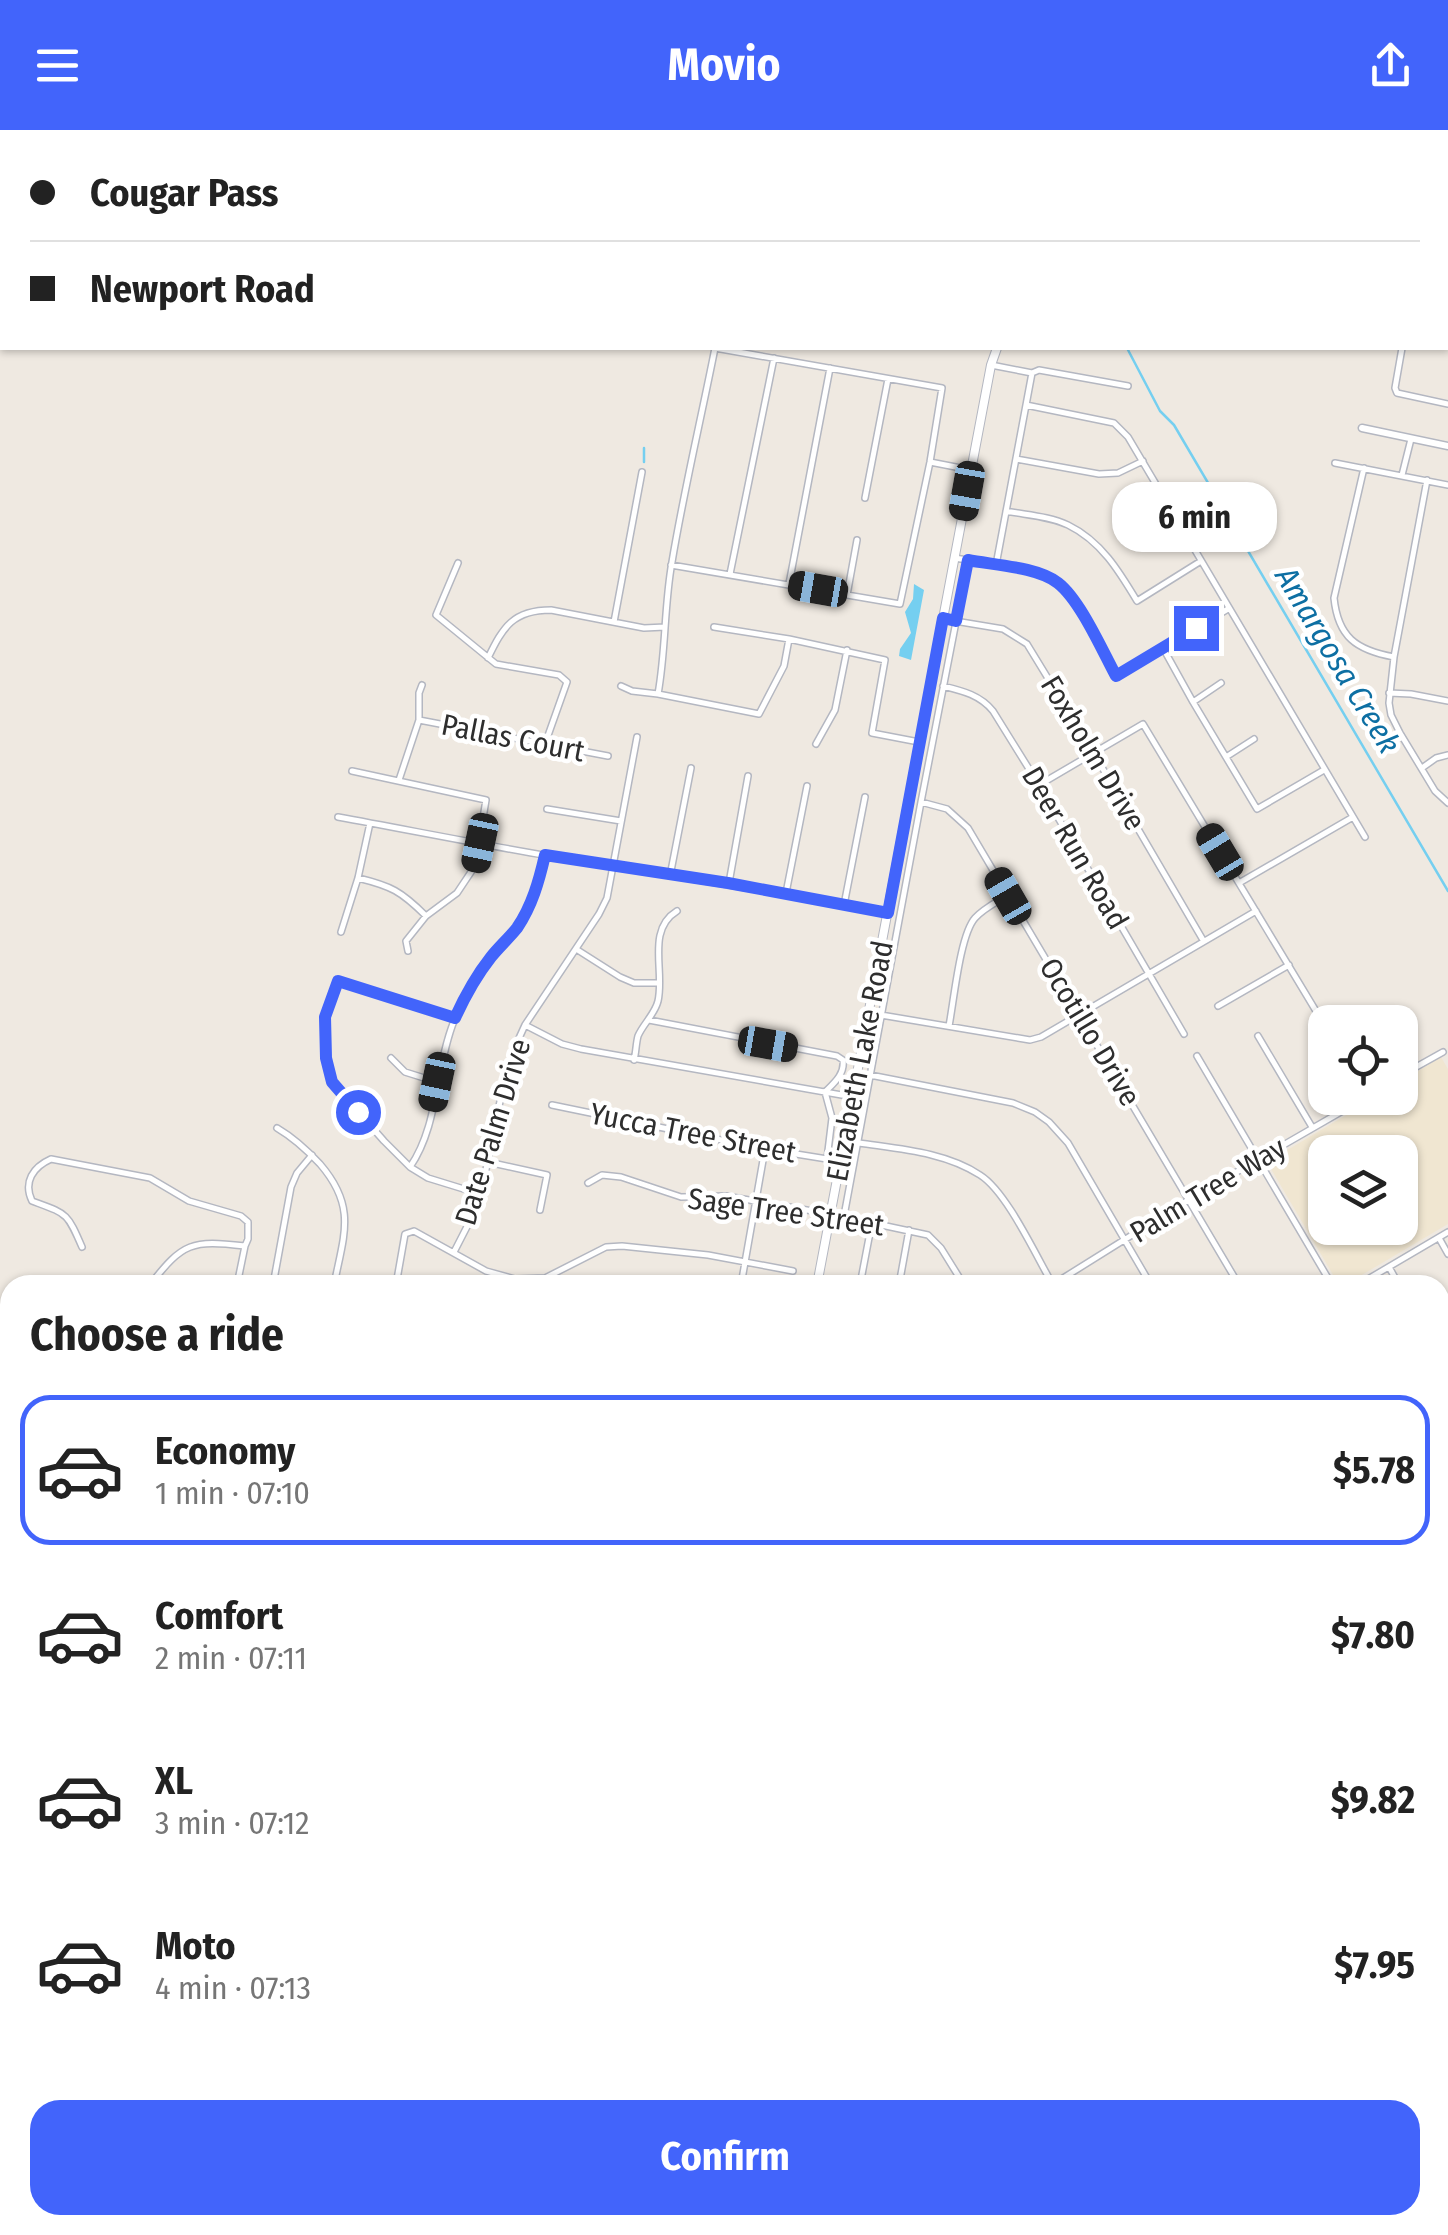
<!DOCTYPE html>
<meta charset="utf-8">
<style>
body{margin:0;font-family:"Fira Sans Condensed",sans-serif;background:#f2f2f2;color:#222;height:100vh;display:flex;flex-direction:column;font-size:38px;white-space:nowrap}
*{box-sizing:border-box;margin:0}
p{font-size:32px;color:#767676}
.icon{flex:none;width:55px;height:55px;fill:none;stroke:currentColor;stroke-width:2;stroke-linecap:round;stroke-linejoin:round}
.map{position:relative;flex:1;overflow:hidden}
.side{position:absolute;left:0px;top:1145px;width:1450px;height:960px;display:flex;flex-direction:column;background:#fff;border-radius:30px 30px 0 0;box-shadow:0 2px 8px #0004}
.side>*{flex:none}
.hud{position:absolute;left:0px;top:0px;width:1450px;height:220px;box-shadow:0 2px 8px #0004;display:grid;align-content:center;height:220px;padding:0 30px;background:#fff}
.fabs{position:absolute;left:1308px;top:875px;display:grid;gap:20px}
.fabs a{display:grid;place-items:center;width:110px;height:110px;border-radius:20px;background:#fff;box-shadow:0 2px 8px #0004;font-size:50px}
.end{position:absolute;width:45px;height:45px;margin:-22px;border:12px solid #4264fb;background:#fff;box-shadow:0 0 0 5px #fff}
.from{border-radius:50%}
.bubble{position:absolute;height:70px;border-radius:30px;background:#fff;box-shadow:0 2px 8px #0004;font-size:32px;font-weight:700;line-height:70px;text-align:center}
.car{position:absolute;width:30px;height:60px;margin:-30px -15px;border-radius:12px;box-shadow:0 0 8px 2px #0007;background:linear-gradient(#222 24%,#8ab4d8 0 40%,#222 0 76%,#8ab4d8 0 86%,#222 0)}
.hud b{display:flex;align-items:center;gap:35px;height:95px;font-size:38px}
.hud b+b{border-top:2px solid #e0e0e0}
.hud i{width:25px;height:25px;background:#222}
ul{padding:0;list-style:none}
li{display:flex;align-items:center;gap:30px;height:150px;margin:0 20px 15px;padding:0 10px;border:5px solid transparent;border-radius:30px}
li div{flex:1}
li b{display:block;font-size:38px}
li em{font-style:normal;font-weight:700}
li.current{border-color:#4264fb}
li>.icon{width:90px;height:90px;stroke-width:1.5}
h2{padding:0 30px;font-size:45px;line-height:120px}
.action{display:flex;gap:20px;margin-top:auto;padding:20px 30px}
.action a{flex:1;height:115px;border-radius:30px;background:#4264fb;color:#fff;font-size:40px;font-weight:700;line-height:115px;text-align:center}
header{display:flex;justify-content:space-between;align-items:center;height:130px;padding:0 30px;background:#4264fb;color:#fff;font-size:45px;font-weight:700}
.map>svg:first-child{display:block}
</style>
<header><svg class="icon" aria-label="menu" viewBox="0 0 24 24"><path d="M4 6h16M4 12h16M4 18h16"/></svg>Movio<svg class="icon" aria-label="share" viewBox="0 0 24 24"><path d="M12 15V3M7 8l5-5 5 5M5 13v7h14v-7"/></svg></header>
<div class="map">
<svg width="1448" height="2105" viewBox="0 0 1448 2105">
<rect width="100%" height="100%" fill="#efe9e1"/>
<!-- education -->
<path fill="#f0e6d1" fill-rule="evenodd" d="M1441 927 1448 939V1094L1350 1152 1339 1155 1267 1032 1375 968H1400V952ZM1325 1022H1400V1098H1325Z"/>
<!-- green -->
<path fill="#b6e59e" d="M1440 1751 1448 1753V1856H1442L1440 1866Z"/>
<!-- water -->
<path fill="#75cff0" d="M914 454 924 460 911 530 899 526 900 519 911 503 905 482 913 469Z"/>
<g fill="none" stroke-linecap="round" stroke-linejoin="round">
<!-- stream -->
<path stroke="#75cff0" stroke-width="2.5" d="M1029 0 1030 2
M115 2 118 0
M1127 218 1160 281 1174 295 1448 761
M644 332V318"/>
<!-- minor casing -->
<g stroke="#b4b7c1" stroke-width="8">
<path id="minor" d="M871 0 884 2
M910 2 911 0
M956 2 962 0
M1344 2V0
M1399 2V0
M1402 218 1395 258 1397 263 1448 274
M991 235 1032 243 1039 240 1128 256
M1026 275 1114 293 1128 307 1365 707
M1016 329 1099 344 1118 343 1143 331
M930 332 971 340
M1335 333 1448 355
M1364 338 1334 468C1338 507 1356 520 1394 527
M1402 345 1411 309
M1427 350 1394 527 1389 573 1391 585 1400 603 1435 661 1448 673
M865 368 888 249
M1006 381C1026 385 1049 386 1068 395 1101 411 1119 441 1137 471L1201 431
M1145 395 1172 382
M955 428C983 433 1032 435 1056 451 1077 466 1102 521 1116 545L1228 479
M458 433 436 485 496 534 559 545 567 552 545 614
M671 435 900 474 930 332 942 258 715 218
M996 435 1032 243
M730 444 774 228
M789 454 830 238
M847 465 857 410
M943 489 1003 499 1027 514 1093 622 1203 810
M614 492 642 342
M714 497 789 509 885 530 872 603 919 612
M1163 518 1193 572 1257 679 1324 640
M488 528C503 497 513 480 551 480L644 498 665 497
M621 556 632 561 658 564 759 584 784 536 789 509
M943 556C963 561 980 565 993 581L1039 655 1184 904
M1389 563 1411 564 1448 571
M658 564C666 520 664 476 672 432 684 360 701 289 715 218
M1193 572 1221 553
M419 590 608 626
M816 614 835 580 847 520
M1226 627 1254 609
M1422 638 1436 628 1448 625
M352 641 486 670 475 736 457 763 426 786 406 811 408 821
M399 650 419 590V563L422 555
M1039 655 1143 594 1325 896
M921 672 947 679 968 698 1239 1155
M547 679 621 691
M338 687C409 700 479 714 549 726 662 744 775 761 888 783
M670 746 691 638
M358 748C391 756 401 761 426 786
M729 753 748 646
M1239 753 1353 687
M786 763 807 656
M844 775 865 667
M341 802 358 748 370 693
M576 819 620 847 634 853H659
M1218 876 1289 835
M869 883 1030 910 1041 907 1256 781
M455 888 339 851 325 887 327 928 332 952 384 1011 410 1037 428 1048 480 1064
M525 895 562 914 581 919 853 967
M949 896C954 870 960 805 975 788 984 778 997 772 1008 765
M1258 906 1312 997
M1197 926 1332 1155
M391 928 405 942 437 952
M634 930C636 923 636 913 638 906 643 894 655 884 658 871 665 841 646 800 677 781
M870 945 1013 973 1035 982 1049 992 1068 1013 1151 1155
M1400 946 1443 922
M552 975 765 1019 827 1029 832 988 825 962C834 953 845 944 843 930L837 926 649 890
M277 998C294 1008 306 1019 320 1034 357 1077 344 1104 334 1155
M859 1013C899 1019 945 1022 980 1045 1007 1062 1036 1126 1053 1155
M488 1032 547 1045 540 1080
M410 1037C439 995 435 938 454 891 463 869 473 850 488 831 497 819 509 809 517 796 532 774 539 750 545 725
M588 1053 602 1045 621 1047 681 1067 726 1066 830 1084 928 1105 941 1118 964 1155
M844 1086 921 672 968 430
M1439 1108 1448 1124
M82 1117C67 1082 67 1084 32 1071 23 1052 33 1037 51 1029L150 1048 189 1071 241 1086 248 1092V1109L245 1116
M454 1122 474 1083 481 1064 505 947 515 917 525 895 599 784 607 768 637 607
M1389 1137 1399 1155
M150 1155C183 1112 192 1110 245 1116L237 1155
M273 1155 291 1057 297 1043 312 1025
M396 1155 405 1104 414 1101 486 1141 515 1149 545 1148 606 1117 622 1116 708 1125 793 1141
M741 1155 765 1019
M860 1155 872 1092
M899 1155 909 1100
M1052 1155 1188 1070 1365 968
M1358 1155 1448 1102
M1440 1225 1448 1234
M1440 1311 1448 1313
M1448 1350 1440 1380 1448 1381
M0 1385 10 1380
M0 1446 10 1448
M0 1509 10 1510
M0 1565 10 1566
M0 1620 10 1622
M0 1680 10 1627
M1440 1742 1448 1744
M0 1844 10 1846
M0 1901 10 1903
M0 1958 10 1960
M1440 1958 1448 1960
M0 2016 10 2018
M861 2095 907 2104
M927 2095 933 2105
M1102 2105 1104 2095"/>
</g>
<!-- tertiary casing -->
<g stroke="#b4b7c1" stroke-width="9">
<path id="tertiary" d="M1362 298 1448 316
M0 1769 10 1771
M631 2105 633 2095"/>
</g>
<!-- secondary casing -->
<g stroke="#b4b7c1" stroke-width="10">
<path id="secondary" d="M981 0 982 2
M989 0 990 2
M817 1155 991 235 997 218
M0 1336 10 1331
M1203 2105 1205 2095"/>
</g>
<!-- primary casing -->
<g stroke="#c9c9c9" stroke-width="11">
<path id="primary" d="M1440 1450 1448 1452
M1440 1460 1448 1462"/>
</g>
<!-- motorway casing -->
<g stroke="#c9c9c9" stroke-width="14">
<path id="motorway" d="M0 2070 10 2071
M0 2081 10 2083
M77 2095 134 2105
M323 2095 334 2105
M0 2102 7 2105
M242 2105H266L286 2095"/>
</g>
<!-- minor -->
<use href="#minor" stroke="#fff" stroke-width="5"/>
<!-- tertiary -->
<use href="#tertiary" stroke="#fff" stroke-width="6"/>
<!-- secondary -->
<use href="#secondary" stroke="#fff" stroke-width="8"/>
<!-- primary -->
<use href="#primary" stroke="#f2d163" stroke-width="9"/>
<!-- motorway -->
<use href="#motorway" stroke="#ffa35c" stroke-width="11"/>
<!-- motorway-bridge casing -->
<g stroke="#c9c9c9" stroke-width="14" stroke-linecap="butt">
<path id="motorway-bridge" d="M158 2097 209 2105"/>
</g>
<!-- motorway-bridge -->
<use href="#motorway-bridge" stroke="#ffa35c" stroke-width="11"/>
</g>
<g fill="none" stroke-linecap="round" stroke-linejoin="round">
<!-- route -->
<path stroke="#4264fb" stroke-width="12" d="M358 982 332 952 326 928 325 887 338 851 455 888C465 866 476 846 491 827 499 817 509 808 517 798 532 776 539 751 545 725L728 753 888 783 943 488 956 491 968 430C994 435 1038 437 1058 453 1080 470 1102 520 1116 546L1196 498"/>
</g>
<g text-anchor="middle" stroke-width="9" stroke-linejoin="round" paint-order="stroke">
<!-- street labels -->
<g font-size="30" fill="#2e2e2e" stroke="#fff">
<text transform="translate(513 608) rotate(11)" y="10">Pallas Court</text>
<text transform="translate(1093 623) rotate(59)" y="10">Foxholm Drive</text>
<text transform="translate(1075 718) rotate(60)" y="10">Deer Run Road</text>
<text transform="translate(1090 902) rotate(59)" y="10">Ocotillo Drive</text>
<text transform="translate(860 931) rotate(-79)" y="10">Elizabeth Lake Road</text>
<text transform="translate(493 1002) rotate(-73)" y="10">Date Palm Drive</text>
<text transform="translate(693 1003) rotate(11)" y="10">Yucca Tree Street</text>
<text transform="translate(1208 1060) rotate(-31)" y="10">Palm Tree Way</text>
<text transform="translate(786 1082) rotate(8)" y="10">Sage Tree Street</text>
</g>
<!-- water labels -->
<g font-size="32" font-style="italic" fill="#0d6fa3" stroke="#fff">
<text transform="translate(1338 530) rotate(59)" y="11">Amargosa Creek</text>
</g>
</g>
</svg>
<div class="fabs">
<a><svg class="icon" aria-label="locate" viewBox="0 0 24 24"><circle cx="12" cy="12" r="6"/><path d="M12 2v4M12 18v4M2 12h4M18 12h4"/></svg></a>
<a><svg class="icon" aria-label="layers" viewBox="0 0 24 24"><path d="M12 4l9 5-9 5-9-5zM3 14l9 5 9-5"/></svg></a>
</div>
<i class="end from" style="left:358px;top:982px"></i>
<i class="end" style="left:1196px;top:498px"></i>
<div class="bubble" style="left:1112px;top:352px;width:165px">6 min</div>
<i class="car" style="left:967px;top:361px;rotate:190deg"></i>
<i class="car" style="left:818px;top:459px;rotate:280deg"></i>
<i class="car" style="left:480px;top:713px;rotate:192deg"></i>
<i class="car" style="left:1220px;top:722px;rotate:329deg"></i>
<i class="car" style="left:1008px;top:766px;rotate:330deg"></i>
<i class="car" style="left:768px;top:914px;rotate:100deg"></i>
<i class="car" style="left:437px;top:952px;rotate:192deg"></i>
<div class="hud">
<b><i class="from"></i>Cougar Pass</b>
<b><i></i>Newport Road</b>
</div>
<section class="side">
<h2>Choose a ride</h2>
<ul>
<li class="current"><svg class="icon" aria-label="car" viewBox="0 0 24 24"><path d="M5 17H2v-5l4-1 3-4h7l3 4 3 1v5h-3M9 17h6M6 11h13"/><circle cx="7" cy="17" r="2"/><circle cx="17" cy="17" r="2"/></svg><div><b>Economy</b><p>1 min · 07:10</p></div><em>$5.78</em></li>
<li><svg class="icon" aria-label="car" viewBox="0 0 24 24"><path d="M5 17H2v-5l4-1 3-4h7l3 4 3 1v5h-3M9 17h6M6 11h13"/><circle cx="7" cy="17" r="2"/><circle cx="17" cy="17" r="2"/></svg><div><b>Comfort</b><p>2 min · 07:11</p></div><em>$7.80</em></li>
<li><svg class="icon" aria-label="car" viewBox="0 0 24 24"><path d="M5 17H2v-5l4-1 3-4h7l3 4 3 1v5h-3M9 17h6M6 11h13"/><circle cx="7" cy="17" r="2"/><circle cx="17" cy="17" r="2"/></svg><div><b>XL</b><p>3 min · 07:12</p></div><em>$9.82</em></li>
<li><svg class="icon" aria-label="car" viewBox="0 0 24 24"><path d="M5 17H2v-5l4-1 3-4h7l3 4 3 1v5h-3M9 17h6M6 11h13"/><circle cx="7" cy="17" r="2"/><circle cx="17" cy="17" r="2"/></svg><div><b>Moto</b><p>4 min · 07:13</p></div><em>$7.95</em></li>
</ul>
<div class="action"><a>Confirm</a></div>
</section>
</div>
